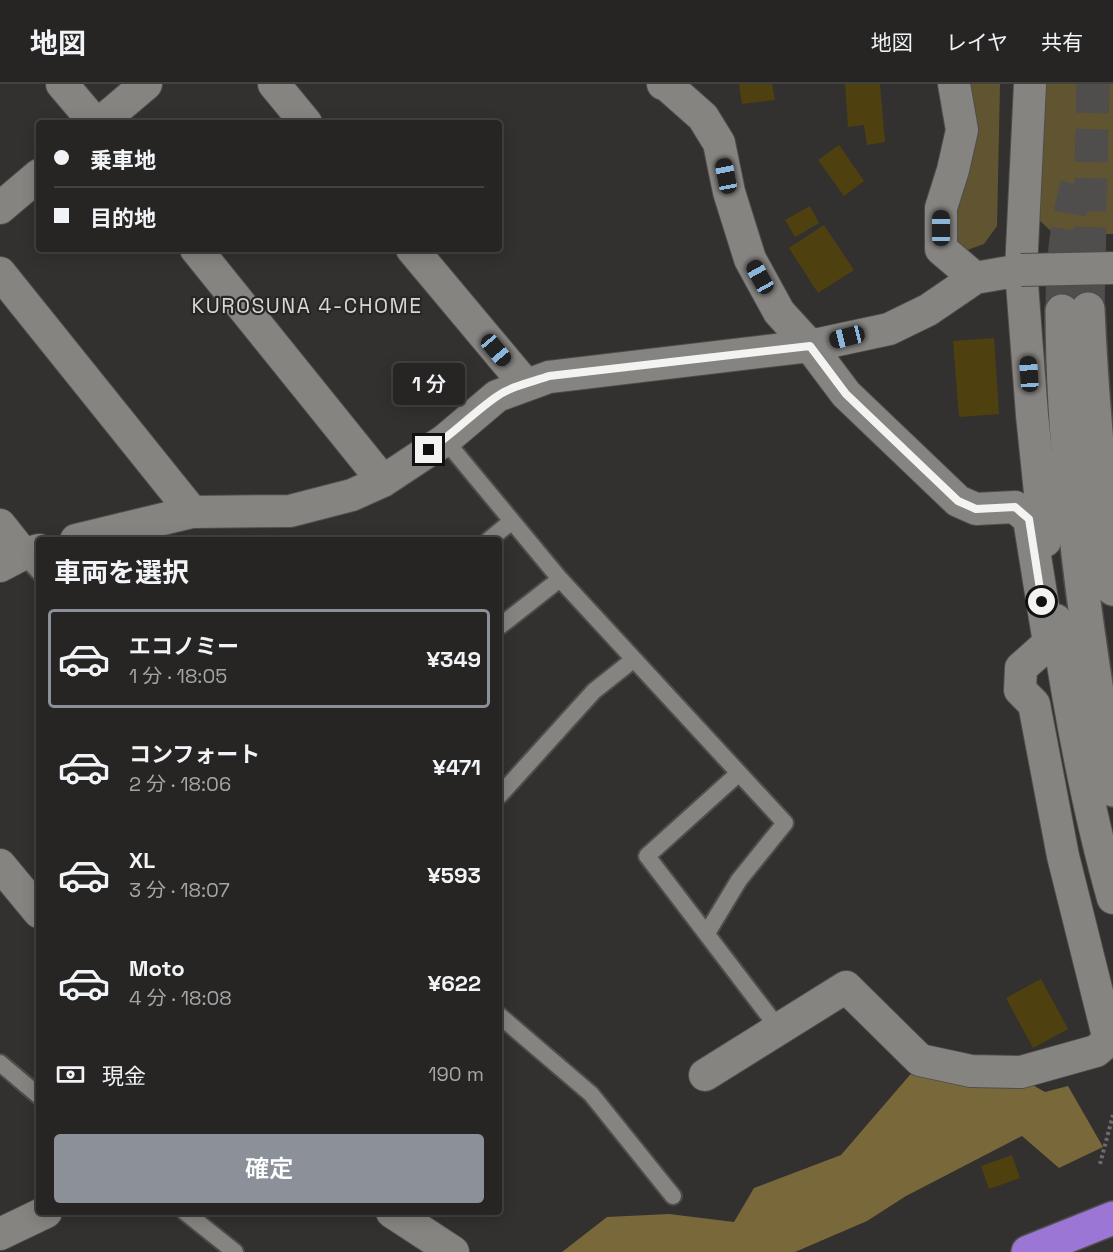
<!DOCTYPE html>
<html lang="ja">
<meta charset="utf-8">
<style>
body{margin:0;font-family:"Space Grotesk","Noto Sans JP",sans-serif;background:#323130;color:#f1f3f6;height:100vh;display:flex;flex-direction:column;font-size:22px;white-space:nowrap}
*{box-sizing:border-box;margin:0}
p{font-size:20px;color:#a4a5a6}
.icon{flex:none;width:33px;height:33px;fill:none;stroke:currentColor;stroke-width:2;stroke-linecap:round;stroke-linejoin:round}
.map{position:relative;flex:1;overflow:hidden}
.drawer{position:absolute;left:36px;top:453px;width:466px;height:678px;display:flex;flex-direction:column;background:#262523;border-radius:6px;box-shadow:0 3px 15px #0003,0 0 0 2px #424241}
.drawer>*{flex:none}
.hud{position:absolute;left:36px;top:36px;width:466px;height:132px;border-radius:6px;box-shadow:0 3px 15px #0003,0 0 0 2px #424241;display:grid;align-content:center;height:132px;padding:0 18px;background:#262523}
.end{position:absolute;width:27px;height:27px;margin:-14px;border:8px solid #f3f3f1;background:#111;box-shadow:0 0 0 3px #111}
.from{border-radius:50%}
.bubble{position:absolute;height:42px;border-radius:6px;background:#262523;box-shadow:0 3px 15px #0003,0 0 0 2px #424241;font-size:20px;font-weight:600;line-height:42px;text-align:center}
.car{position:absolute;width:18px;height:36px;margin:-18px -9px;border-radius:8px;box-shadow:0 0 4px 2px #0007;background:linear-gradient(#222 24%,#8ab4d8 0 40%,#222 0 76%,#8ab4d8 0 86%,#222 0)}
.hud b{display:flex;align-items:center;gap:21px;height:57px;font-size:22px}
.hud b+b{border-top:2px solid #424241}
.hud i{width:15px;height:15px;background:#f1f3f6}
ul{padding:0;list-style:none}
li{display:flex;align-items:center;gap:18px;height:99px;margin:0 12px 9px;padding:0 6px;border:3px solid transparent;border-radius:6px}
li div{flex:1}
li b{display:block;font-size:22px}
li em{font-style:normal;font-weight:600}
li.selected{border-color:#8c9099}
li>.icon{width:54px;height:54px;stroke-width:1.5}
h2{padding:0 18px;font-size:27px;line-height:72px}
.pay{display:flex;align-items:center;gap:15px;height:66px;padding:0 18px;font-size:22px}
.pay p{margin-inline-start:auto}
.primary-button{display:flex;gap:12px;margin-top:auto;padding:12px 18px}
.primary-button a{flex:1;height:69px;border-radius:6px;background:#8c9099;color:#fff;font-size:24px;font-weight:600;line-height:69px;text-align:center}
header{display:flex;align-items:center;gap:36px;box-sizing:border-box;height:84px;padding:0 30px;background:#262523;border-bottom:2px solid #424241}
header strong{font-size:28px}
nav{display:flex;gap:33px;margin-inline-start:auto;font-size:21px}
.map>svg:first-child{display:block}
</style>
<header>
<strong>地図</strong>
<nav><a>地図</a><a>レイヤ</a><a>共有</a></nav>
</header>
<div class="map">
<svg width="1113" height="1168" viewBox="0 0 1113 1168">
<rect width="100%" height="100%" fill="#32312f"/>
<!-- green -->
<path fill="#615531" d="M964 0H1000L997 142 984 160 956 170 953 156Z
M1041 0H1113V150L1055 151 1035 132Z"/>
<!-- forest -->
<path fill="#79693a" d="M915 985 961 1001 1022 995 1045 1008 1068 1002 1103 1063 1059 1084 1022 1052 906 1112 867 1137 795 1168H562L607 1133 669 1130 734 1138 754 1104 841 1071Z"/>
<!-- building -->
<path fill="#4f400f" d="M739 0H772L775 16 742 20Z
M845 0H880L885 58 867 61 864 41 848 43Z
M839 61 864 97 844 112 818 76Z
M810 122 819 139 795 153 785 136Z
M824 141 854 186 818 209 789 164Z
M994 254 999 330 959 333 953 257Z
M1041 895 1068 945 1033 964 1006 914Z
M1012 1071 1020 1094 989 1105 981 1082Z"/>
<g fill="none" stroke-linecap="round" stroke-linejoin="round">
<!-- tertiary-tunnel -->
<path stroke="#4f4e4c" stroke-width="33" stroke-dasharray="33 16" stroke-linecap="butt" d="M1088 225 1093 0
M1062 227C1062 185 1065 142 1077 101"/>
<!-- service casing -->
<g stroke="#4e4d4b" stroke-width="20">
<path id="service" d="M445 356 560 495 785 739 739 796 707 849
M489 456 512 437
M23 470 39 488
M500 542 560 495
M739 689 647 772 779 945
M500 711 594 607 633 576
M500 932 591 1010 673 1112
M0 979 39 1012
M185 1128 235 1168"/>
</g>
<!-- minor casing -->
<g stroke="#4e4d4b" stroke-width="34">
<path id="minor" d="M62 0 95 39
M274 0 306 39
M663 0 668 2 703 33 719 59 729 108 750 175 779 228 810 262 846 310 958 417 976 425 1015 423 1029 435 1049 559 1021 584 1020 606 1034 620 1063 772 1109 956 1096 967 1021 988 971 987 920 976 846 903 705 991
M954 0 962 46 953 86 941 124V165L975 194
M1030 0 1021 186 1032 331 1045 457
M100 39 146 0
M0 124 39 91
M196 165 383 397
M412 165 525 300
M0 189 192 428
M0 441 23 470
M76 456 192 428 290 427 352 411 383 397 445 356 497 312 549 293 810 262 889 245 928 226 975 194 1021 186
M0 482 23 470 39 466
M1056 536C1070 629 1087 723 1113 814
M0 781 39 828
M392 1128 453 1168
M0 1150 46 1128"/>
</g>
<!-- tertiary casing -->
<g stroke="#4e4d4b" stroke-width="36">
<path id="tertiary" d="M1088 225C1092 319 1101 412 1113 505
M1062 227C1063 389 1086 547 1113 706"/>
</g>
<!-- trunk casing -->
<g stroke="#4e4d4b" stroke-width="36">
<path id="trunk" d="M1028 1168 1113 1134"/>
</g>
<!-- path -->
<path stroke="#6d6c6a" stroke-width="4" stroke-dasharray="3 3" stroke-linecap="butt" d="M1100 1080 1113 1031"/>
<!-- service -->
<use href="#service" stroke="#858481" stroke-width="16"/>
<!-- minor -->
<use href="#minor" stroke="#858481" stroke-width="32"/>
<!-- tertiary -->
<use href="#tertiary" stroke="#858481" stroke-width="33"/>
<!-- trunk -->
<use href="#trunk" stroke="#9c76d5" stroke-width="33"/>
<!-- minor-bridge casing -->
<g stroke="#4e4d4b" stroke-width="34" stroke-linecap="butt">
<path id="minor-bridge" d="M1021 186 1113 184"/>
</g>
<!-- minor-bridge -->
<use href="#minor-bridge" stroke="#858481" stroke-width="32"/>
</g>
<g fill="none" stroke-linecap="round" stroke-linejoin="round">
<!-- route -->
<path stroke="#f3f3f1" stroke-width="8" d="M429 366C453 350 473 329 496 313 511 302 532 298 549 292L810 262 846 310 958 417 976 425 1015 423 1029 435 1042 518"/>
</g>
<g text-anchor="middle" stroke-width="4.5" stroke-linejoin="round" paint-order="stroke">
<!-- neighbourhood labels -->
<g font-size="21" letter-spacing="1.5" fill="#d7d6d3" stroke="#282725">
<text x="307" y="229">KUROSUNA 4-CHOME</text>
</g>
</g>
</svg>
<i class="end from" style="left:1042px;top:518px"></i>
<i class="end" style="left:429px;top:366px"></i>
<div class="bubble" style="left:393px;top:279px;width:72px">1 分</div>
<i class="car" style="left:726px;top:92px;rotate:349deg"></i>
<i class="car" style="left:941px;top:144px;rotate:0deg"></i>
<i class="car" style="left:760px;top:193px;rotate:331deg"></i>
<i class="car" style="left:847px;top:253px;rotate:256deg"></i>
<i class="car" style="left:496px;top:266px;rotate:140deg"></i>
<i class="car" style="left:1029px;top:290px;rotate:356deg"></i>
<div class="hud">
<b><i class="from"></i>乗車地</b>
<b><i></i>目的地</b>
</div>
<section class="drawer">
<h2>車両を選択</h2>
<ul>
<li class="selected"><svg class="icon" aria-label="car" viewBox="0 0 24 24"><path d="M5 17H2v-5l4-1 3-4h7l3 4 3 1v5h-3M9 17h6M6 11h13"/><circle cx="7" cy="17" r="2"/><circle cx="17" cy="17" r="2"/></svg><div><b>エコノミー</b><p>1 分 · 18:05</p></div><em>¥349</em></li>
<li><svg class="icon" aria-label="car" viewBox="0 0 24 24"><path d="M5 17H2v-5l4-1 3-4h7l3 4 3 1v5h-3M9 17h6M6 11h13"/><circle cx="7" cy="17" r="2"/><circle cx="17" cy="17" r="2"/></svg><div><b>コンフォート</b><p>2 分 · 18:06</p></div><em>¥471</em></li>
<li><svg class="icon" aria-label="car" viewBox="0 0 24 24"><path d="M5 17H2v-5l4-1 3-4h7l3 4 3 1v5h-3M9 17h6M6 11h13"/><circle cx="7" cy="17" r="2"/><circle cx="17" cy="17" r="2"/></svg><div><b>XL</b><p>3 分 · 18:07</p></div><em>¥593</em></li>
<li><svg class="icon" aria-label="car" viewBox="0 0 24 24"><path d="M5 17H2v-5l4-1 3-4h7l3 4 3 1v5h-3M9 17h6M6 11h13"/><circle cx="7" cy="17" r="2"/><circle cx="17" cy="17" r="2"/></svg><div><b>Moto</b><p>4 分 · 18:08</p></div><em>¥622</em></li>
</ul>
<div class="pay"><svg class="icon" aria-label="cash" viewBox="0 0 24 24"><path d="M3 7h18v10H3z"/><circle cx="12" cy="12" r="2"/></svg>現金<p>190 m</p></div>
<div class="primary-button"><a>確定</a></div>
</section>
</div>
